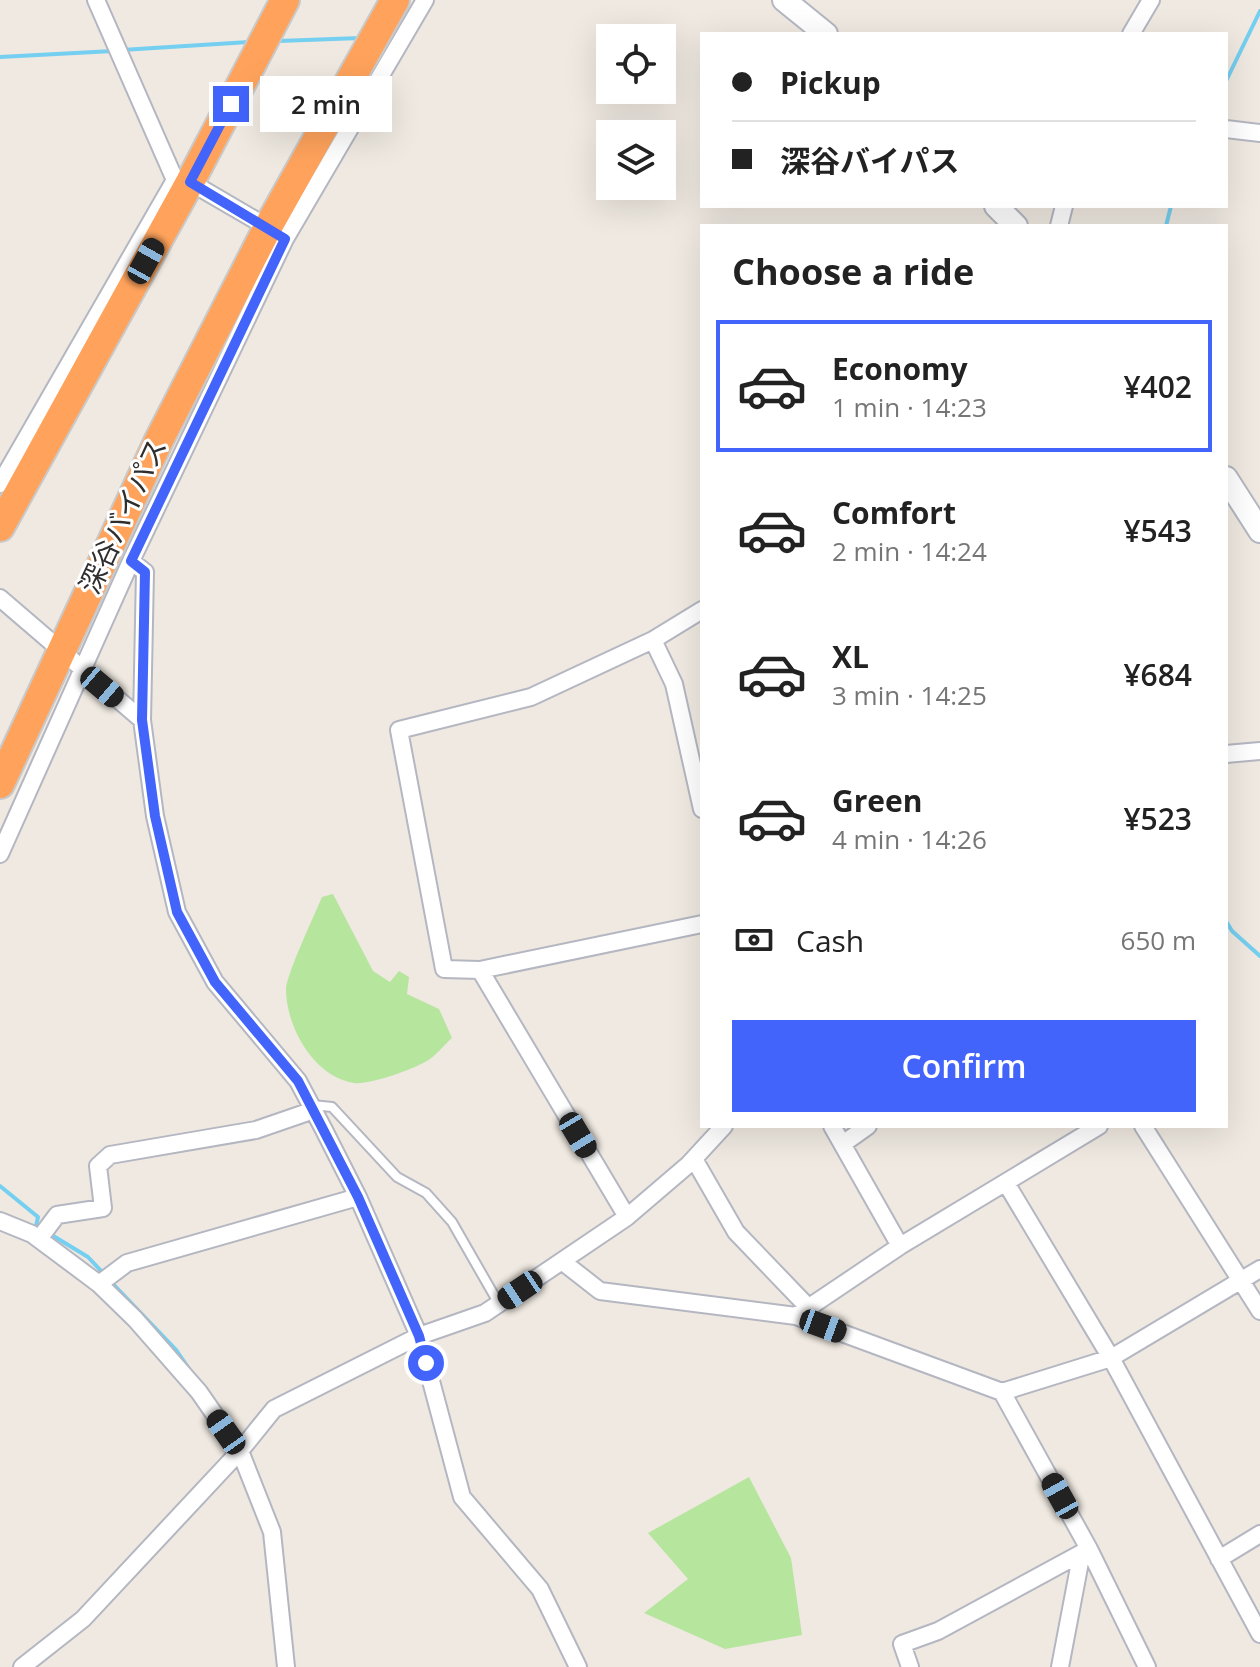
<!DOCTYPE html>
<meta charset="utf-8">
<style>
body{margin:0;font-family:"Open Sans","Noto Sans JP",sans-serif;background:#f6f6f6;color:#222;height:100vh;display:flex;flex-direction:column;font-size:30px;white-space:nowrap}
*{box-sizing:border-box;margin:0}
p{font-size:26px;color:#767676}
.icon{flex:none;width:44px;height:44px;fill:none;stroke:currentColor;stroke-width:2;stroke-linecap:round;stroke-linejoin:round}
.map{position:relative;flex:1;overflow:hidden}
.drawer{position:absolute;left:700px;top:224px;width:528px;height:904px;display:flex;flex-direction:column;background:#fff;border-radius:0px;box-shadow:0 8px 32px #0002}
.drawer>*{flex:none}
.hud{position:absolute;left:700px;top:32px;width:528px;height:176px;border-radius:0px;box-shadow:0 8px 32px #0002;display:grid;align-content:center;height:176px;padding:0 32px;background:#fff}
.fabs{position:absolute;left:596px;top:24px;display:grid;gap:16px}
.fabs a{display:grid;place-items:center;width:80px;height:80px;border-radius:0px;background:#fff;box-shadow:0 8px 32px #0002;font-size:40px}
.end{position:absolute;width:36px;height:36px;margin:-18px;border:10px solid #4264fb;background:#fff;box-shadow:0 0 0 4px #fff}
.from{border-radius:50%}
.bubble{position:absolute;height:56px;border-radius:0px;background:#fff;box-shadow:0 8px 32px #0002;font-size:26px;font-weight:600;line-height:56px;text-align:center}
.car{position:absolute;width:24px;height:48px;margin:-24px -12px;border-radius:10px;box-shadow:0 0 6px 2px #0007;background:linear-gradient(#222 24%,#8ab4d8 0 40%,#222 0 76%,#8ab4d8 0 86%,#222 0)}
.hud b{display:flex;align-items:center;gap:28px;height:76px;font-size:30px}
.hud b+b{border-top:2px solid #e0e0e0}
.hud i{width:20px;height:20px;background:#222}
ul{padding:0;list-style:none}
li{display:flex;align-items:center;gap:24px;height:132px;margin:0 16px 12px;padding:0 16px;border:4px solid transparent;border-radius:0px}
li div{flex:1}
li b{display:block;font-size:30px}
li em{font-style:normal;font-weight:600}
li.selected{border-color:#4264fb}
li>.icon{width:72px;height:72px;stroke-width:1.5}
h2{padding:0 32px;font-size:36px;line-height:96px}
.pay{display:flex;align-items:center;gap:20px;height:88px;padding:0 32px;font-size:30px}
.pay p{margin-inline-start:auto}
.action{display:flex;gap:16px;margin-top:auto;padding:16px 32px}
.action a{flex:1;height:92px;border-radius:0px;background:#4264fb;color:#fff;font-size:32px;font-weight:600;line-height:92px;text-align:center}
.map>svg:first-child{display:block}
</style>
<div class="map">
<svg width="1260" height="1667" viewBox="0 0 1260 1667">
<rect width="100%" height="100%" fill="#efe9e1"/>
<!-- green -->
<path fill="#b6e59e" d="M333 894 373 971 390 982 399 971 409 977 407 994 439 1009 452 1038C444 1045 435 1057 425 1062 411 1070 369 1085 354 1083 314 1077 286 1027 286 989 287 973 314 916 322 897Z
M749 1477 791 1558 802 1635 725 1649 644 1613 688 1579 648 1533Z"/>
<g fill="none" stroke-linecap="round" stroke-linejoin="round">
<!-- stream -->
<path stroke="#75cff0" stroke-width="4" d="M278 41 361 38
M122 50 249 42
M0 57 113 51
M1226 81 1260 11
M1166 226 1171 206
M1226 921 1232 931 1260 956
M0 1186 38 1217 36 1226 43 1230
M50 1234 88 1257 104 1274
M110 1281 176 1350 189 1369"/>
<!-- lane casing -->
<g stroke="#b4b7c1" stroke-width="12">
<path id="lane" d="M312 1105 332 1107 397 1177 426 1193 452 1222 499 1304"/>
</g>
<!-- street casing -->
<g stroke="#b4b7c1" stroke-width="20">
<path id="street" d="M96 0 175 180
M1131 34 1151 0
M1226 129 1260 133
M183 181 190 182 274 231
M1059 226 1064 206
M0 484 175 180
M131 561 145 572 142 720 155 816 177 912 215 982 298 1081 323 1128 358 1197 419 1336 462 1497 540 1589 578 1667
M0 598 142 720
M702 610 653 640 531 697 399 730 444 969 480 970 702 924
M653 640 674 684 702 809
M1226 754 1260 751
M0 854 131 561 285 239 425 0
M480 970 627 1217
M832 1126 900 1246
M1143 1126 1260 1311
M844 1143 868 1126
M694 1159 736 1232 808 1307
M1006 1183 1111 1358 1260 1634
M0 1221 32 1234 99 1284 135 1319 199 1392 240 1451 272 1532 286 1667
M39 1239 57 1215 103 1208 98 1166 110 1155 256 1130 314 1110
M563 1262 600 1291 796 1316 1002 1392 1111 1358 1260 1269
M99 1284 127 1263 358 1197
M796 1316 900 1246 1099 1126
M1002 1392 1089 1549 1147 1667
M1219 1559 1260 1534
M22 1667 83 1619 240 1451 274 1409 419 1336 485 1313 627 1217 689 1164 724 1126
M910 1667 902 1644 938 1631 1089 1549
M1060 1667 1080 1562 1088 1550"/>
</g>
<!-- secondary casing -->
<g stroke="#b4b7c1" stroke-width="26">
<path id="secondary" d="M784 0 826 34
M996 206 1016 226
M1226 478 1260 531"/>
</g>
<!-- highway casing -->
<g stroke="#c9c9c9" stroke-width="32">
<path id="highway" d="M0 527 190 182 285 0
M0 784 159 440 268 227 395 0"/>
</g>
<!-- lane -->
<use href="#lane" stroke="#fff" stroke-width="8"/>
<!-- street -->
<use href="#street" stroke="#fff" stroke-width="16"/>
<!-- secondary -->
<use href="#secondary" stroke="#fff" stroke-width="22"/>
<!-- highway -->
<use href="#highway" stroke="#ffa35c" stroke-width="28"/>
</g>
<g fill="none" stroke-linecap="round" stroke-linejoin="round">
<!-- route -->
<path stroke="#4264fb" stroke-width="10" d="M231 104 190 182 285 239 131 561 145 572 142 720 155 816 177 912 215 982 298 1081 358 1197 419 1336 426 1363"/>
</g>
<g text-anchor="middle" stroke-width="6" stroke-linejoin="round" paint-order="stroke">
<!-- street labels -->
<g font-size="28" fill="#2e2e2e" stroke="#fff">
<text transform="translate(123 516) rotate(-65)" y="10">深谷バイパス</text>
</g>
</g>
</svg>
<div class="fabs">
<a><svg class="icon" aria-label="locate" viewBox="0 0 24 24"><circle cx="12" cy="12" r="6"/><path d="M12 2v4M12 18v4M2 12h4M18 12h4"/></svg></a>
<a><svg class="icon" aria-label="layers" viewBox="0 0 24 24"><path d="M12 4l9 5-9 5-9-5zM3 14l9 5 9-5"/></svg></a>
</div>
<i class="end from" style="left:426px;top:1363px"></i>
<i class="end" style="left:231px;top:104px"></i>
<div class="bubble" style="left:260px;top:76px;width:132px">2 min</div>
<i class="car" style="left:146px;top:261px;rotate:29deg"></i>
<i class="car" style="left:102px;top:687px;rotate:130deg"></i>
<i class="car" style="left:578px;top:1135px;rotate:149deg"></i>
<i class="car" style="left:520px;top:1290px;rotate:236deg"></i>
<i class="car" style="left:823px;top:1326px;rotate:110deg"></i>
<i class="car" style="left:226px;top:1432px;rotate:325deg"></i>
<i class="car" style="left:1060px;top:1496px;rotate:331deg"></i>
<div class="hud">
<b><i class="from"></i>Pickup</b>
<b><i></i>深谷バイパス</b>
</div>
<section class="drawer">
<h2>Choose a ride</h2>
<ul>
<li class="selected"><svg class="icon" aria-label="car" viewBox="0 0 24 24"><path d="M5 17H2v-5l4-1 3-4h7l3 4 3 1v5h-3M9 17h6M6 11h13"/><circle cx="7" cy="17" r="2"/><circle cx="17" cy="17" r="2"/></svg><div><b>Economy</b><p>1 min · 14:23</p></div><em>¥402</em></li>
<li><svg class="icon" aria-label="car" viewBox="0 0 24 24"><path d="M5 17H2v-5l4-1 3-4h7l3 4 3 1v5h-3M9 17h6M6 11h13"/><circle cx="7" cy="17" r="2"/><circle cx="17" cy="17" r="2"/></svg><div><b>Comfort</b><p>2 min · 14:24</p></div><em>¥543</em></li>
<li><svg class="icon" aria-label="car" viewBox="0 0 24 24"><path d="M5 17H2v-5l4-1 3-4h7l3 4 3 1v5h-3M9 17h6M6 11h13"/><circle cx="7" cy="17" r="2"/><circle cx="17" cy="17" r="2"/></svg><div><b>XL</b><p>3 min · 14:25</p></div><em>¥684</em></li>
<li><svg class="icon" aria-label="car" viewBox="0 0 24 24"><path d="M5 17H2v-5l4-1 3-4h7l3 4 3 1v5h-3M9 17h6M6 11h13"/><circle cx="7" cy="17" r="2"/><circle cx="17" cy="17" r="2"/></svg><div><b>Green</b><p>4 min · 14:26</p></div><em>¥523</em></li>
</ul>
<div class="pay"><svg class="icon" aria-label="cash" viewBox="0 0 24 24"><path d="M3 7h18v10H3z"/><circle cx="12" cy="12" r="2"/></svg>Cash<p>650 m</p></div>
<div class="action"><a>Confirm</a></div>
</section>
</div>
